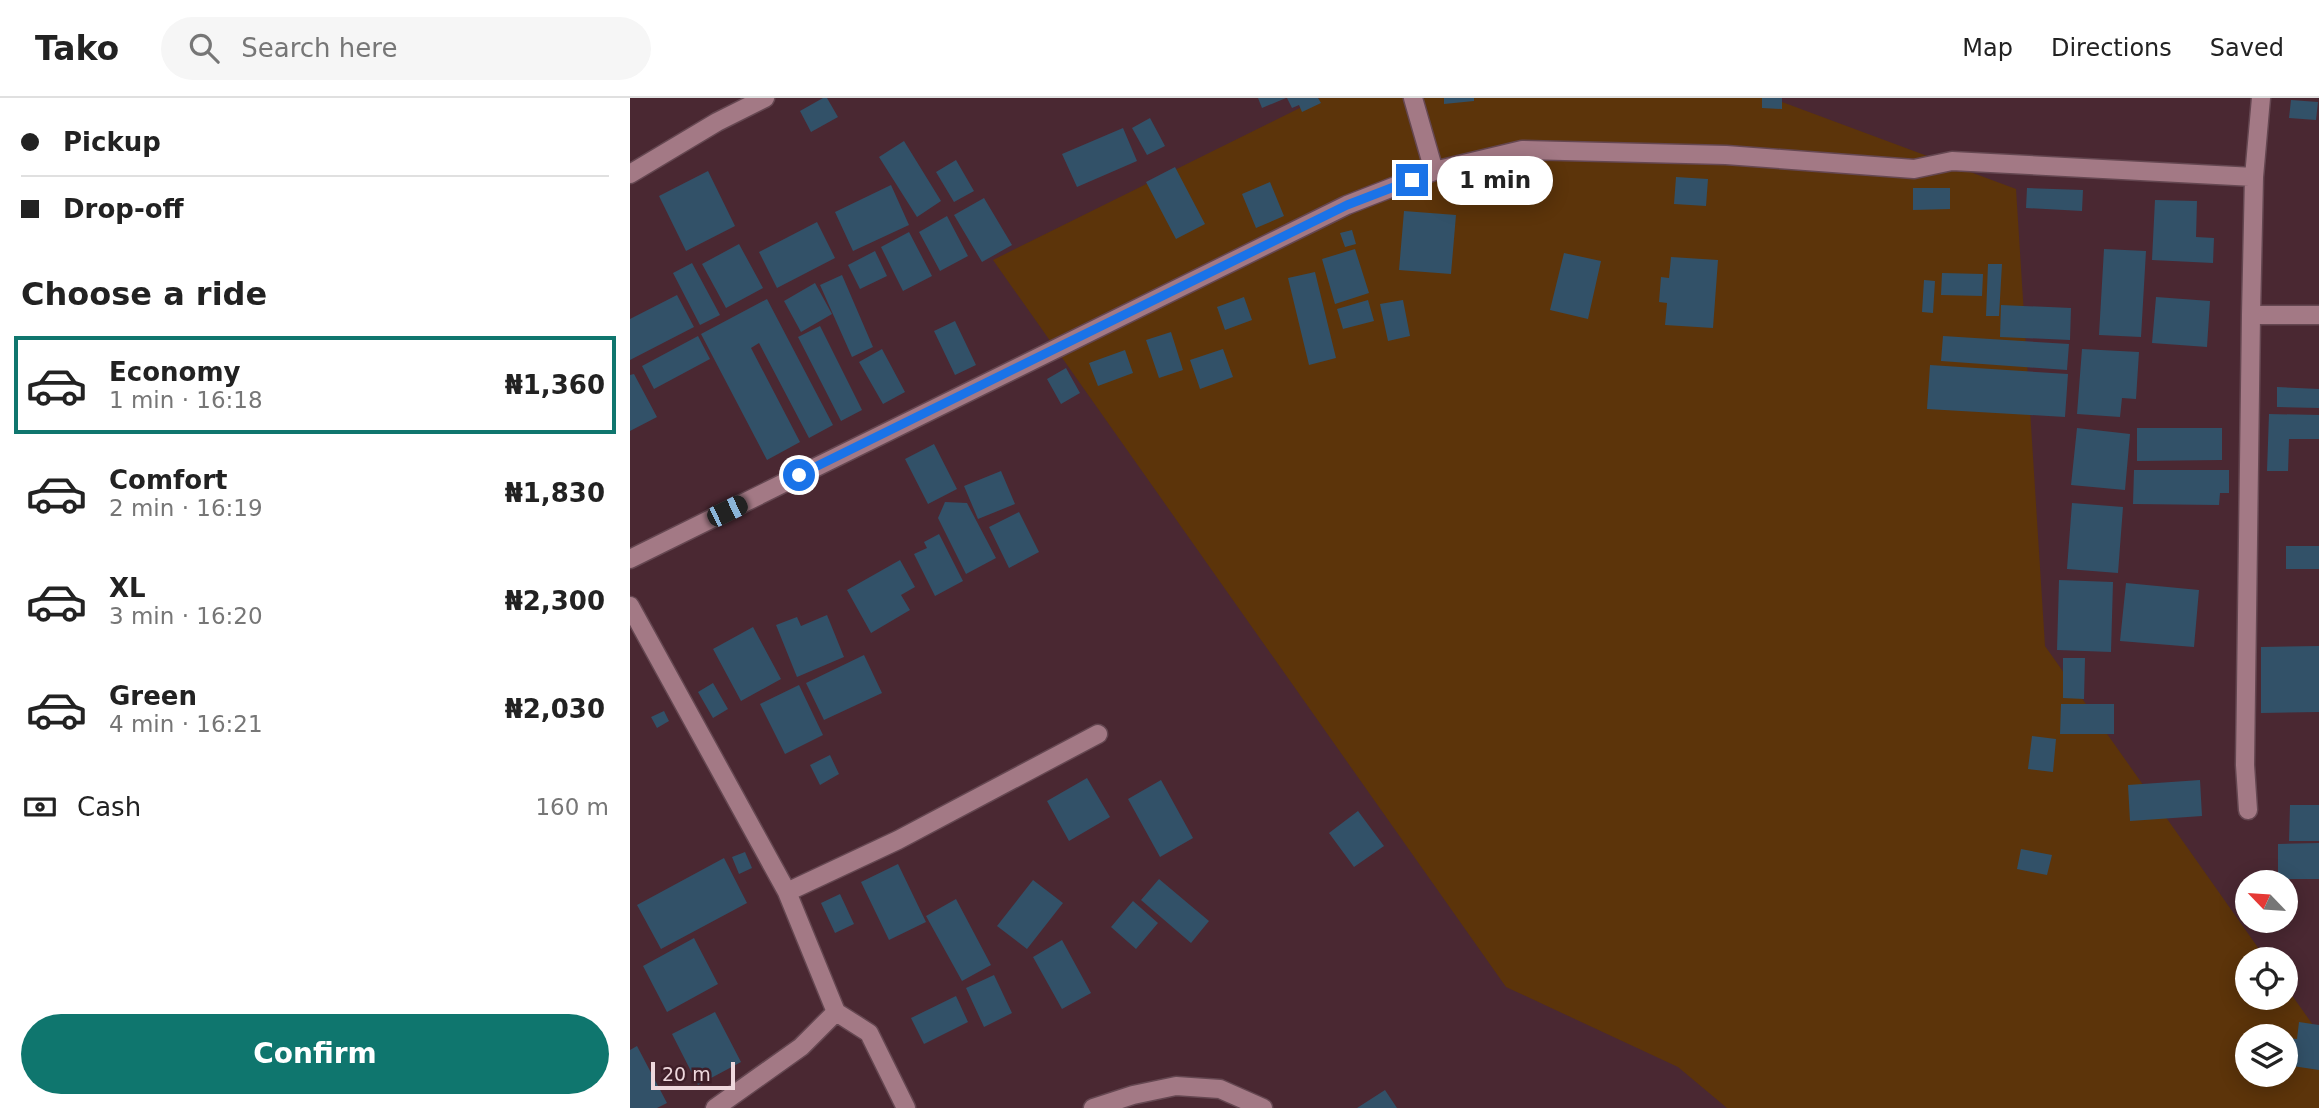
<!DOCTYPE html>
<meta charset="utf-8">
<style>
body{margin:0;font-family:"DejaVu Sans",sans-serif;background:#f6f6f6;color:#222;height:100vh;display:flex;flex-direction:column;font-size:26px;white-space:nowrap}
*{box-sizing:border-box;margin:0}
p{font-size:23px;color:#767676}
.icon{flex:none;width:38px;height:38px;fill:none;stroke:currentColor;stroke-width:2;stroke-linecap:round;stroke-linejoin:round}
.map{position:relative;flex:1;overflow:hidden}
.drawer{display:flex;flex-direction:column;background:#fff;width:630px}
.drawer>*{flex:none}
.banner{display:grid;align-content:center;height:154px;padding:0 21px;background:#fff}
.needle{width:46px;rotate:295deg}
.fabs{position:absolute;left:1605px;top:772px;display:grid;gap:14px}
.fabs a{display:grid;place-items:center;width:63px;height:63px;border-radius:50%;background:#fff;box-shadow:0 4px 18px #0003;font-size:35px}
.scale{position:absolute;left:21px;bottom:18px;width:84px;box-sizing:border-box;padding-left:7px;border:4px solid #efd8dd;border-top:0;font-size:19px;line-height:24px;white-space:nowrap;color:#efd8dd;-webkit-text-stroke:5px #3f1e28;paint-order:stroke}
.end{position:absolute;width:32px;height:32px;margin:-16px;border:9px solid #1a73e8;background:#fff;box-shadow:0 0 0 4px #fff}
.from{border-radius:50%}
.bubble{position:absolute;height:49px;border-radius:24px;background:#fff;box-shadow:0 4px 18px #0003;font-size:23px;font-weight:700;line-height:49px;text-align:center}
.car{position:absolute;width:21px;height:42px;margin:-21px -10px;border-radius:9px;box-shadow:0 0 5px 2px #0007;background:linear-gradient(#222 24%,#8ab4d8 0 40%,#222 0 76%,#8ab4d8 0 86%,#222 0)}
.banner b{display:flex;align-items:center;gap:24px;height:66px;font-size:26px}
.banner b+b{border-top:2px solid #e0e0e0}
.banner i{width:18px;height:18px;background:#222}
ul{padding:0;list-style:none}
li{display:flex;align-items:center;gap:21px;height:98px;margin:0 14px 10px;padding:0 7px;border:4px solid transparent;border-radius:0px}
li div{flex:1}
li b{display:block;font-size:26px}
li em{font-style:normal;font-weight:700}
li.selected{border-color:#0f766e}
li>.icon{width:63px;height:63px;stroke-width:1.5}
h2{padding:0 21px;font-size:32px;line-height:84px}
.pay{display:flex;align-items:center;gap:18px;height:77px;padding:0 21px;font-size:26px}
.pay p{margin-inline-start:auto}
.primary-button{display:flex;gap:14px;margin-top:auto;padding:14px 21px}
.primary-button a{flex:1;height:80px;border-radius:42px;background:#0f766e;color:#fff;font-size:28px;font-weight:700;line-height:80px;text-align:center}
header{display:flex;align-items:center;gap:42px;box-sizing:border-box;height:98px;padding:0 35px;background:#fff;border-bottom:2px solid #e0e0e0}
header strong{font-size:33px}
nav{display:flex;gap:38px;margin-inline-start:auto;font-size:24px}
.search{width:490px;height:63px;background:#f6f6f6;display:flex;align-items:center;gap:18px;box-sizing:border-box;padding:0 24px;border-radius:38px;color:#767676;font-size:26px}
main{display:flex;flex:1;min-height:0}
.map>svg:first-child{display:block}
</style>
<header>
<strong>Tako</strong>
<div class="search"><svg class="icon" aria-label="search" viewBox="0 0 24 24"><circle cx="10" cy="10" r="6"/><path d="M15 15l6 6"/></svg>Search here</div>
<nav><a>Map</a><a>Directions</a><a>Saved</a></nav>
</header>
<main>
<section class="drawer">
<div class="banner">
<b><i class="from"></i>Pickup</b>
<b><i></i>Drop-off</b>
</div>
<h2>Choose a ride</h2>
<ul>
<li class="selected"><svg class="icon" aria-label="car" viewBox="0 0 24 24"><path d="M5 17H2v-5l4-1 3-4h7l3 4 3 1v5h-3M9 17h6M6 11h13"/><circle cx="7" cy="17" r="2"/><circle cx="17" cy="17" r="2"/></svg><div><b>Economy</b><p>1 min · 16:18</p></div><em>₦1,360</em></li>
<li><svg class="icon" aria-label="car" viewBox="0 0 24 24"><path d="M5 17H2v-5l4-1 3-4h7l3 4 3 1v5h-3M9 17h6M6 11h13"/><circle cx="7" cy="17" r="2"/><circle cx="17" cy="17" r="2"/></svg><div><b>Comfort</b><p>2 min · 16:19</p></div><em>₦1,830</em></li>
<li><svg class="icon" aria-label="car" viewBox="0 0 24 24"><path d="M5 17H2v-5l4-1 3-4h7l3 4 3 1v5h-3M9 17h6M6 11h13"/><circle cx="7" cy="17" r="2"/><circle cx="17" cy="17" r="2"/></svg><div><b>XL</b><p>3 min · 16:20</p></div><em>₦2,300</em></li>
<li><svg class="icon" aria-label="car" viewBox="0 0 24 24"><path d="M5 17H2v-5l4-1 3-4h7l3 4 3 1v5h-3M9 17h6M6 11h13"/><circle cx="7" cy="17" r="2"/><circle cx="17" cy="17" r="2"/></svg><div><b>Green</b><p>4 min · 16:21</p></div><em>₦2,030</em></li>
</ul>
<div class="pay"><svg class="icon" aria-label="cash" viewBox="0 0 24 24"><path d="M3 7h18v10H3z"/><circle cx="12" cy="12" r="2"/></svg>Cash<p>160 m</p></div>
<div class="primary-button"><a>Confirm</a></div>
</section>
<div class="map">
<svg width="1689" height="1010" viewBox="0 0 1689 1010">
<rect width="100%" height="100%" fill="#4a2832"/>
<!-- green -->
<path fill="#5c340a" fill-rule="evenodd" d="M690 0H1141L1386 91 1415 548 1636 861H1617V900H1656V889L1683 927H1689V1010H1097L1048 969 876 889 363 162ZM1617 938H1656V976H1617Z"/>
<!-- building -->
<path fill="#325168" d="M193 0H197L208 19 181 34 170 13Z
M628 0H656L632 10Z
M657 0H688L691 5 672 14 669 7 662 10Z
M814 0H844V3L814 6Z
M1132 0H1152V11L1132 10Z
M1661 2 1688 4 1686 22 1659 20Z
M520 20 535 48 517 57 502 30Z
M493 30 507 63 447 89 432 56Z
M274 43 311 103 287 119 249 59Z
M326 62 344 93 324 104 306 74Z
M545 69 575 126 546 141 516 84Z
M78 73 105 128 56 153 29 98Z
M1046 79 1078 81 1076 108 1044 106Z
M640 84 654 118 626 130 612 96Z
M261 87 279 127 223 153 205 114Z
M1283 90H1320V111L1283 112Z
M1397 90 1453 92 1452 113 1396 110Z
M354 100 382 147 352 164 324 117Z
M1525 102 1567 103 1566 139 1584 140 1583 165 1522 162Z
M774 113 826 117 821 176 769 172Z
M317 118 338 158 310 173 289 134Z
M187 124 205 160 147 190 129 154Z
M722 132 726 146 715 149 710 135Z
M279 134 302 178 273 193 251 149Z
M109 146 133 190 96 210 72 166Z
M725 151 739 195 705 206 692 161Z
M1474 151 1516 153 1511 239 1469 237Z
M245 153 257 178 230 191 218 167Z
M934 155 971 163 958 221 920 212Z
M1041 159 1088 162 1083 230 1035 227 1037 205 1029 204 1031 179 1039 180Z
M62 165 90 217 70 227 43 175Z
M1358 166H1372L1369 218H1356Z
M685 174 706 260 679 267 658 180Z
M1312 175 1353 176 1352 198 1311 197Z
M212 177 243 249 222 259 190 187Z
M1294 182 1305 183 1303 215 1292 214Z
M185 185 202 216 171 234 154 203Z
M47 197 64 229 0 262V221Z
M614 199 622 222 595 232 587 209Z
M1526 199 1580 203 1577 249 1522 245Z
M137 201 203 327 179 340 129 245 121 250 170 344 137 362 71 236Z
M738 202 744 223 713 231 707 211Z
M773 202 780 238 758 243 750 206Z
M1371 207 1441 210 1440 242 1370 239Z
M325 223 346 267 325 277 304 233Z
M190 228 232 312 211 323 168 239Z
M541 234 553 272 529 280 516 242Z
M68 238 80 261 24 291 12 268Z
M1313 238 1439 246 1437 272 1311 263Z
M252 251 275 294 253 306 229 264Z
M593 251 603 279 570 291 560 262Z
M1452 251 1509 254 1506 301 1492 300 1490 319 1447 316Z
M495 252 503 275 468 288 459 265Z
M1300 267 1438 276 1435 319 1297 311Z
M436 270 450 295 431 306 417 281Z
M4 276 27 319 0 333V277Z
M1647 289 1689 291V310L1647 309Z
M1639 316 1689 317V341H1659L1658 373H1637Z
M1447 330 1500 336 1495 392 1441 387Z
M1507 330H1592V362L1507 363Z
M304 346 327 391 298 406 275 361Z
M1504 372H1599V395H1590L1589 407 1503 406Z
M371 373 385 406 348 421 334 388Z
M315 404 337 405 366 460 336 476 308 420Z
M1442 405 1493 409 1488 475 1437 471Z
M389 414 409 454 379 470 359 429Z
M309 436 333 483 305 498 284 456 297 450 294 444Z
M1656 448H1689V471H1656Z
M270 462 285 489 271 497 280 512 241 535 217 492Z
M1429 482 1483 484 1481 554 1427 552Z
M1496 485 1569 492 1564 549 1490 543Z
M197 517 214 559 167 579 146 527 167 519 171 528Z
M123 529 151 581 111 603 83 551Z
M1689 548V614L1631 615V549Z
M234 557 252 595 194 622 176 585Z
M1433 560H1455L1454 601 1433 600Z
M83 585 98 611 83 620 68 594Z
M169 587 193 637 155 656 130 606Z
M1431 606H1484V636H1430Z
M34 613 39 623 27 630 21 619Z
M1402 638 1426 641 1423 674 1398 671Z
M200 657 209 676 190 687 180 667Z
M457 680 480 719 439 743 417 703Z
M531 682 563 740 530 759 498 701Z
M1570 682 1572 718 1500 723 1498 687Z
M1660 707H1689V743H1659Z
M728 713 754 748 724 769 699 735Z
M1689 745V781H1648V746Z
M1391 751 1422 757 1417 777 1387 771Z
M115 754 122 770 109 776 102 759Z
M94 760 117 805 31 851 7 807Z
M268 766 296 824 259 842 231 784Z
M529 781 579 823 561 845 511 802Z
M403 782 433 805 397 851 367 828Z
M210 796 224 826 205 835 191 805Z
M326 801 361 867 332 883 296 818Z
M503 803 528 825 506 851 481 829Z
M64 840 88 886 37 914 13 868Z
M432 842 461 895 432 911 403 859Z
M364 877 382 915 354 929 336 890Z
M326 898 338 924 294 946 281 920Z
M85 914 111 964 68 987 42 936Z
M1669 924 1689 927V972L1656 967 1657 940 1667 941Z
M7 948 37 1005 27 1010H0V952Z
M755 992 767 1010H727Z"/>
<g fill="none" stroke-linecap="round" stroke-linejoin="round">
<!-- minor casing -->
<g stroke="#654751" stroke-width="21">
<path id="minor" d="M783 0 804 73
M0 76 87 24 135 0
M1621 217H1689
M0 461 717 107 804 73 892 52 1096 57 1284 71 1322 63 1624 79
M0 508 157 794 206 914 239 935 276 1010
M1618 712 1615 667 1621 217 1624 79 1631 0
M157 794 268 742 468 636
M85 1010 171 949 206 914
M463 1010 503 997 546 988 590 991 633 1010"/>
</g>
<!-- minor -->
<use href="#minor" stroke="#a37985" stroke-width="18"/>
</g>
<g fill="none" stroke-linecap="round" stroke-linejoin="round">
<!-- route -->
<path stroke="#1a73e8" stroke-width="9" d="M169 377 717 107 782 82"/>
</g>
</svg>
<div class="fabs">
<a><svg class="needle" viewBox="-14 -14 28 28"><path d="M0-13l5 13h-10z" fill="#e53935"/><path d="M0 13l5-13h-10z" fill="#767676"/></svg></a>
<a><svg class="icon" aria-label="locate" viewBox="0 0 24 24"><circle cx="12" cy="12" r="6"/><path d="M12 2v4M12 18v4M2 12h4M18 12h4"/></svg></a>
<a><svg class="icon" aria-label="layers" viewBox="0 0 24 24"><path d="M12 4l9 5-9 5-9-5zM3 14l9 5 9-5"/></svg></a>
</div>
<div class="scale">20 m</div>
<i class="end from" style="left:169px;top:377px"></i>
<i class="end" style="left:782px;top:82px"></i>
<div class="bubble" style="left:807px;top:58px;width:116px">1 min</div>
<i class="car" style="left:97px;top:413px;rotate:64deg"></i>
</div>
</main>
